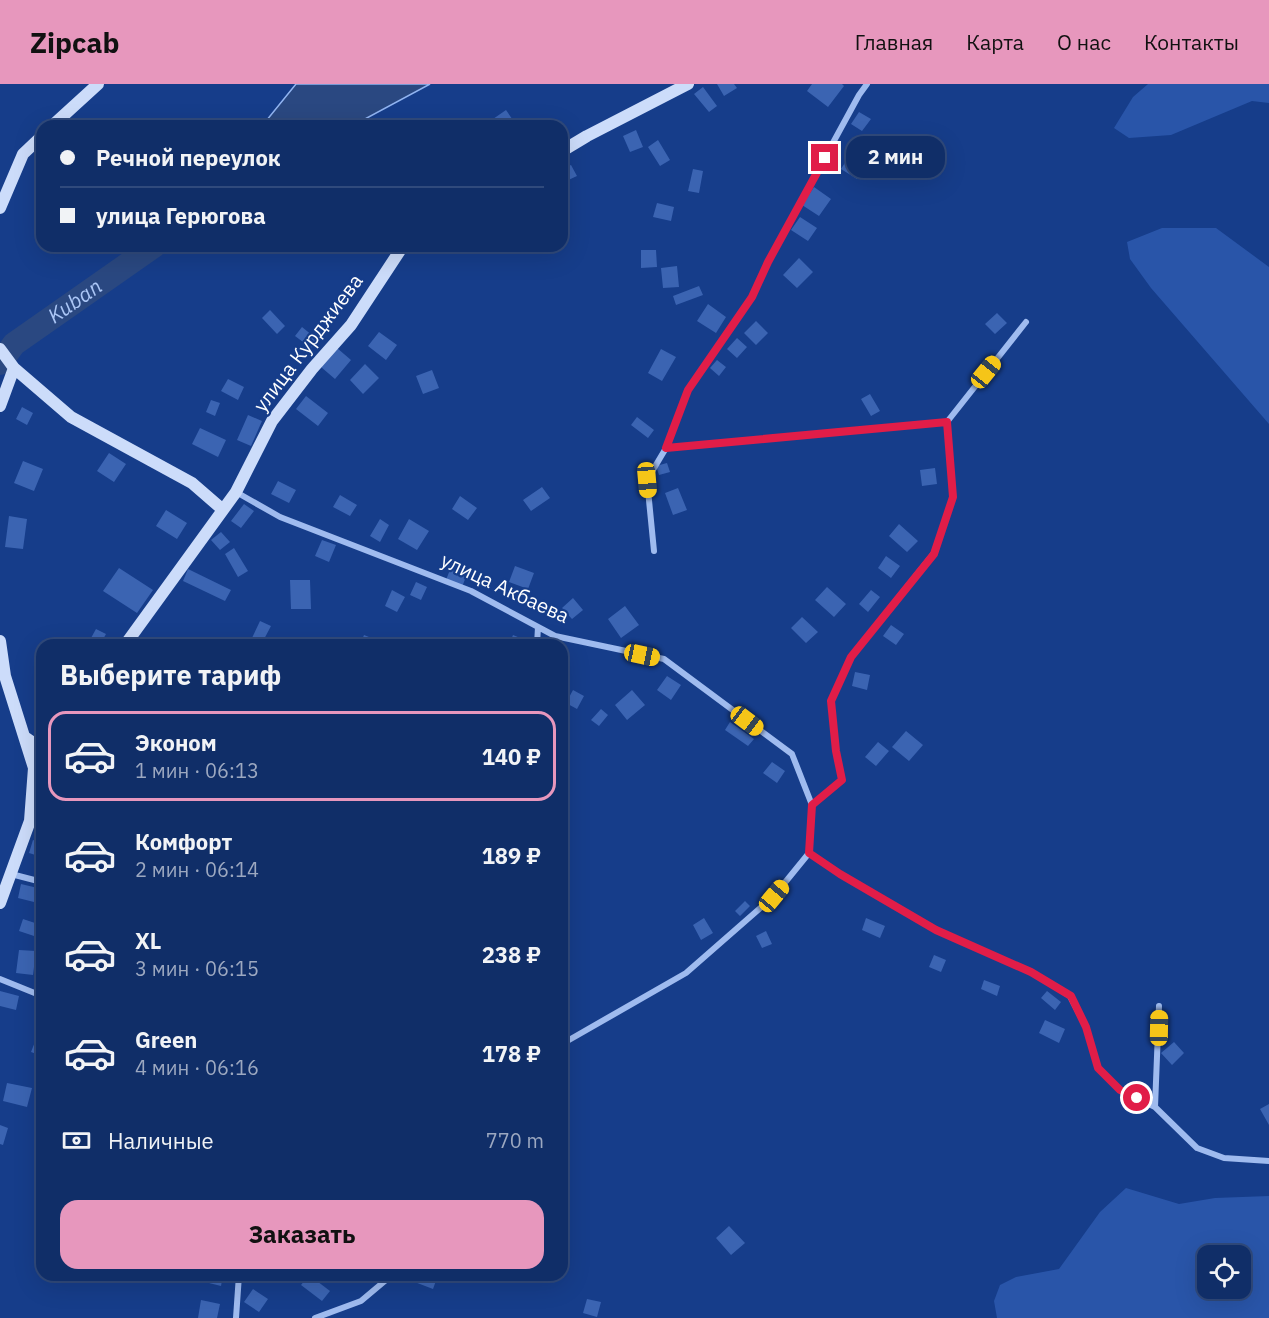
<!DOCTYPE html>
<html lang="ru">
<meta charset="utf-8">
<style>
body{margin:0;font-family:"IBM Plex Sans",sans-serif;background:#19366e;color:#f1f3f6;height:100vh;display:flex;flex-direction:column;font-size:22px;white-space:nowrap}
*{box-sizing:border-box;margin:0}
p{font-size:20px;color:#9ca8c0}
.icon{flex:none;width:33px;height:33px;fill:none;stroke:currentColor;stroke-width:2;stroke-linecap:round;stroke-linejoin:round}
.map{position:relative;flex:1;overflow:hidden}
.panel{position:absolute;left:36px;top:555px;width:532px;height:642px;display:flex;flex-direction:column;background:#102e68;border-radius:18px;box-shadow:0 6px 24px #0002,0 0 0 2px #304a7c}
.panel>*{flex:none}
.hud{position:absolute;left:36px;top:36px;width:532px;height:132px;border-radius:18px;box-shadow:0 6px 24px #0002,0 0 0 2px #304a7c;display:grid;align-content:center;height:132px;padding:0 24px;background:#102e68}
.controls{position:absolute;left:1197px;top:1161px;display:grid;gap:12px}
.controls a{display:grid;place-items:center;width:54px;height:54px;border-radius:12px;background:#102e68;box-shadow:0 6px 24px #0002,0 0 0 2px #304a7c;font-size:30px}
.end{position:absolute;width:27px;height:27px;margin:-14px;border:8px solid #e11d48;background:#fff;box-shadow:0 0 0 3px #fff}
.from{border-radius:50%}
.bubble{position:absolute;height:42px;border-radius:18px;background:#102e68;box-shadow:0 6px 24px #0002,0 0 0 2px #304a7c;font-size:20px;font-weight:700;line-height:42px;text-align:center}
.car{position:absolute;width:18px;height:36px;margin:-18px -9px;border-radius:8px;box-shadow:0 0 4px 2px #0007;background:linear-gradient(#f5c518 24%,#345 0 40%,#f5c518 0 76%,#345 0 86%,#f5c518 0)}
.hud b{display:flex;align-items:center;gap:21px;height:57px;font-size:22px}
.hud b+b{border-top:2px solid #304a7c}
.hud i{width:15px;height:15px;background:#f1f3f6}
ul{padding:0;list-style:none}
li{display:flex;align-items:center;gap:18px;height:90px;margin:0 12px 9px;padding:0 12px;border:3px solid transparent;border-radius:18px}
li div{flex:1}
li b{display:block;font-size:22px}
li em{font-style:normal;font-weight:700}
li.current{border-color:#e797bd}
li>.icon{width:54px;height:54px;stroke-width:1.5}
h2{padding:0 24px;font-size:27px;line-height:72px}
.pay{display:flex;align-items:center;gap:15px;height:66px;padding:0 24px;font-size:22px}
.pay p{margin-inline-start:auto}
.action{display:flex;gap:12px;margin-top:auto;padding:12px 24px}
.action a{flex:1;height:69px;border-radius:18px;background:#e797bd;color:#111;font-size:24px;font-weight:700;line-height:69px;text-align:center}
header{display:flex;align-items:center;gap:36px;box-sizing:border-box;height:84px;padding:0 30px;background:#e797bd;color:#111}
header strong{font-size:28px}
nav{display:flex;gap:33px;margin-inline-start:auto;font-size:21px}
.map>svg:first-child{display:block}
</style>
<header>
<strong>Zipcab</strong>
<nav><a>Главная</a><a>Карта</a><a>О нас</a><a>Контакты</a></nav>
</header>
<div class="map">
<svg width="1269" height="1234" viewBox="0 0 1269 1234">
<rect width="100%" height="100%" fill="#163d8a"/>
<!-- green -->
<path fill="#2955a9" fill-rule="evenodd" d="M1148 0H1269V19L1252 17 1171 51 1129 54 1114 44 1133 13Z
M1162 144H1216L1269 183V340L1151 204 1130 175 1127 158Z
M1126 1104 1179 1120 1215 1114 1269 1112V1234H997L994 1217 1000 1201 1016 1193 1059 1185 1100 1128ZM1208 1172H1240V1204H1208Z"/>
<!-- water -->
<path fill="#2a4881" stroke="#91b4f1" stroke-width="1.5" d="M296 0H430L352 42H262Z"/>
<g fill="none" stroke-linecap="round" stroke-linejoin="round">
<!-- river -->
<path stroke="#2a4881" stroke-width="24" id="s1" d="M0 279 14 260 154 162"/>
</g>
<!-- building -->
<path fill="#3b64b2" d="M717 0H734L737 4 724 12Z
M812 0H842L844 2 828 23 807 7Z
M703 3 717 22 709 28 694 10Z
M506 26 517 42H498L493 35Z
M859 28 871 35 862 47 851 40Z
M636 46 643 63 630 68 623 52Z
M658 56 670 76 660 82 648 63Z
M851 69 867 79 857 95 841 85Z
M571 81 577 92 562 99V85Z
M693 85 703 87 699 109 688 107Z
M814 103 831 115 819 132 802 121Z
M657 119 674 123 671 137 653 133Z
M800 133 817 144 808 157 791 146Z
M641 166H656L657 183 641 184Z
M799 174 813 188 797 204 783 191Z
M677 182 679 203 663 204 661 184Z
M699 202 703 211 676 221 673 212Z
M708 220 726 233 716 249 697 237Z
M270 226 285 242 277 250 262 234Z
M997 229 1007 239 995 250 985 240Z
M756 237 768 249 756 261 744 249Z
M302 243 318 256 311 264 295 252Z
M379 248 397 261 386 276 368 262Z
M737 254 747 263 737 274 727 265Z
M337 264 351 276 335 295 321 283Z
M661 265 676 273 662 297 648 289Z
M717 276 726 283 719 292 710 284Z
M365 280 379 294 363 310 350 296Z
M432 286 439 304 423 310 416 292Z
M228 295 244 303 238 316 221 307Z
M870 310 880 327 871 332 861 315Z
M306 312 328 329 318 342 296 325Z
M211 316 220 319 215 332 206 328Z
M22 323 33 329 27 341 16 335Z
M248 331 262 337 251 362 237 356Z
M637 333 654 346 648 354 631 341Z
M200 344 226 356 218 373 192 360Z
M109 369 126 380 114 398 97 387Z
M23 377 43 385 34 407 14 399Z
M667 379 670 388 659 391 656 382Z
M935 384 937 400 922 402 920 386Z
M278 397 296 406 289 419 271 410Z
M542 403 550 414 531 427 523 416Z
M678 404 687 426 673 431 665 409Z
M340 411 357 421 350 432 333 423Z
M460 412 477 424 468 436 452 425Z
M244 420 254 427 241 444 231 437Z
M166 426 187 439 177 455 156 442Z
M9 432 27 435 23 465 5 463Z
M380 435 389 441 380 458 370 452Z
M409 435 429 447 417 466 398 455Z
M899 440 918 457 907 468 889 452Z
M221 448 230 458 220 466 211 456Z
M322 456 336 461 329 478 315 472Z
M234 464 248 487 238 493 225 470Z
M886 472 900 482 891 494 878 484Z
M453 478 469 485 462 503 446 496Z
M515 482 534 489 528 505 509 498Z
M119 484 153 506 137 529 103 507Z
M188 485 231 506 225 517 183 497Z
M290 496H310L311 525H291Z
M416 498 427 503 421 516 410 511Z
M827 503 846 520 834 533 815 516Z
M392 506 405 513 397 528 385 522Z
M871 506 880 513 868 528 859 520Z
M573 514 583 526 572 535 562 524Z
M625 522 639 541 621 554 608 535Z
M802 533 818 548 806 559 791 544Z
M260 537 271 542 262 559 252 554Z
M891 541 904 550 896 561 883 552Z
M96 545 106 550 101 559 91 554Z
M364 551 389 561H360Z
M513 551 525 556 523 561H509Z
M144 554 157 561H140Z
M855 588 870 591 867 606 852 602Z
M39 591 42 592V608L34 604Z
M667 592 681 601 671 616 657 606Z
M573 606 584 612 577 625 566 619Z
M632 606 645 621 627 636 615 621Z
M601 625 608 631 599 642 591 636Z
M730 638 754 655 748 662 725 646Z
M906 647 923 661 909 677 892 663Z
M878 658 889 667 876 682 865 673Z
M772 678 785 687 777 699 763 689Z
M33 756 42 759V773L29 769Z
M21 800 42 805V820L18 814Z
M745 817 750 822 740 832 735 827Z
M562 832H567L566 852H562Z
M704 834 713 849 701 856 693 841Z
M866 834 885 842 880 854 862 846Z
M23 835 38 840 34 852 19 847Z
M766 847 772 860 762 864 756 852Z
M19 866 36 867 33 891 16 889Z
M934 871 946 876 941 888 929 883Z
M984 896 1000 902 997 912 981 905Z
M0 907 19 912 16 926 0 922Z
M1047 907 1061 918 1055 926 1041 914Z
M1045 936 1065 945 1059 959 1039 949Z
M42 940V972L31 968Z
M1174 958 1184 969 1172 981 1161 969Z
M7 999 32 1004 27 1023 3 1017Z
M1269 1020V1041L1260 1025Z
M0 1041 8 1044 3 1061 0 1060Z
M729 1142 745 1159 731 1171 716 1154Z
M206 1191H223L221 1202 205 1198Z
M309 1191 330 1207 322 1217 301 1201Z
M414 1191H429L437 1194 433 1205 412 1197Z
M253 1205 268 1215 259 1228 244 1218Z
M587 1215 601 1218 597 1233 583 1229Z
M201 1216 220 1220 217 1234H198Z"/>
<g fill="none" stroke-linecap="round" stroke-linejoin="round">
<!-- street -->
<path stroke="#9fbbef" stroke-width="6" d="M666 364 947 338
M236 408 280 433 471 507 555 552 664 575 792 670 812 721 809 769 774 812 686 889 562 960
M654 467 647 396 666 364 688 306 752 213 768 178 859 11 867 0
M537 561 538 543
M812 721 842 696 836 667 831 617 851 573 934 469 953 413 947 338 1026 238
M809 769 840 790 936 846 1031 888 1070 912 1086 943 1098 984 1120 1006 1155 1023 1197 1064 1224 1074 1269 1077
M11 790 42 798
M0 895 42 912
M1155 1023 1159 922
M236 1234 239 1191
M315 1234 361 1217 386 1196 388 1191"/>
<!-- secondary -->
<path stroke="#ccdcfa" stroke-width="12" d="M52 42 98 0
M562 67 587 52 688 0
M0 124 23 70 42 52
M0 265 14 284 71 333 192 399 222 425
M0 322 14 284
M0 557 5 592 34 684 30 737
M125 561 236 408 272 337 312 285 351 241 401 165 407 162
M26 654 42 665
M0 819 42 704"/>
</g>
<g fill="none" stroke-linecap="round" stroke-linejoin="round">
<!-- route -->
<path stroke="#e11d48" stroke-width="8" d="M825 74 768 178 752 213 688 306 666 364 947 338 953 413 934 470 851 573 831 617 836 667 842 696 812 721 809 769 840 790 936 846 1031 888 1071 912 1086 943 1098 984 1120 1006 1137 1014"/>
</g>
<g text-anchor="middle" stroke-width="4.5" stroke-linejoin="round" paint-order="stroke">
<!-- street labels -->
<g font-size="20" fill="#fff" stroke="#163d8a">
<text transform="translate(308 259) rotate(-53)" y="7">улица Курджиева</text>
<text transform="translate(505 504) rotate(25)" y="7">улица Акбаева</text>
</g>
<!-- water labels -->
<g font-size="21" font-style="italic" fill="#abc6f6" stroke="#163d8a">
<text dy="7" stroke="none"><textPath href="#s1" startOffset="98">Kuban</textPath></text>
</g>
</g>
</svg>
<div class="controls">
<a><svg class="icon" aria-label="locate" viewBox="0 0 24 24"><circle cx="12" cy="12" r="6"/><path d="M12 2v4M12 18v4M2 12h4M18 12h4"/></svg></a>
</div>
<i class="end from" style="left:1137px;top:1014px"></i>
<i class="end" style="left:825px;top:74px"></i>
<div class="bubble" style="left:846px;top:52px;width:99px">2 мин</div>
<i class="car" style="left:986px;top:288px;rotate:39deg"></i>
<i class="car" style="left:647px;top:396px;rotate:175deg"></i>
<i class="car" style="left:642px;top:571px;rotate:102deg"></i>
<i class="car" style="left:747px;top:637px;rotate:127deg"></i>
<i class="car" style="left:774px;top:812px;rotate:40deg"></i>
<i class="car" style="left:1159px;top:944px;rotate:1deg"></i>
<div class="hud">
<b><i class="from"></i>Речной переулок</b>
<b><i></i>улица Герюгова</b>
</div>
<section class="panel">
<h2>Выберите тариф</h2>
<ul>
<li class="current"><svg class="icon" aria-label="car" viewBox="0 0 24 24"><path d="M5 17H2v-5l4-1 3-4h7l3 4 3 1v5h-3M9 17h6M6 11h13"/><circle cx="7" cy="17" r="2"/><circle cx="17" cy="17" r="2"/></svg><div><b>Эконом</b><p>1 мин · 06:13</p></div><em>140 ₽</em></li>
<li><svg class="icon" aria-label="car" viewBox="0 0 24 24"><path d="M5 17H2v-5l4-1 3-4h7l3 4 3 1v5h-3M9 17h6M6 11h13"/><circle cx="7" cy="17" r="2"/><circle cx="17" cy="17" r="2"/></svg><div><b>Комфорт</b><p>2 мин · 06:14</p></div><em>189 ₽</em></li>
<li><svg class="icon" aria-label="car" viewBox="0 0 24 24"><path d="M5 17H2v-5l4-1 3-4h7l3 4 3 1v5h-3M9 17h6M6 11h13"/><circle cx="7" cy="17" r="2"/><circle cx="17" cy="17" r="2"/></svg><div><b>XL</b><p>3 мин · 06:15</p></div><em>238 ₽</em></li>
<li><svg class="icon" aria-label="car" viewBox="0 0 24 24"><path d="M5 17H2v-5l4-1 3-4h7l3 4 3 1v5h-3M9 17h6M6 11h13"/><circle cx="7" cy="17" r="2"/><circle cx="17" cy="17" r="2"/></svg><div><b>Green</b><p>4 мин · 06:16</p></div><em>178 ₽</em></li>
</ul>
<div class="pay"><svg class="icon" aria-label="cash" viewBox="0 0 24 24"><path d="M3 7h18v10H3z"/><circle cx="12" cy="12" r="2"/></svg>Наличные<p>770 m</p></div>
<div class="action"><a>Заказать</a></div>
</section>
</div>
